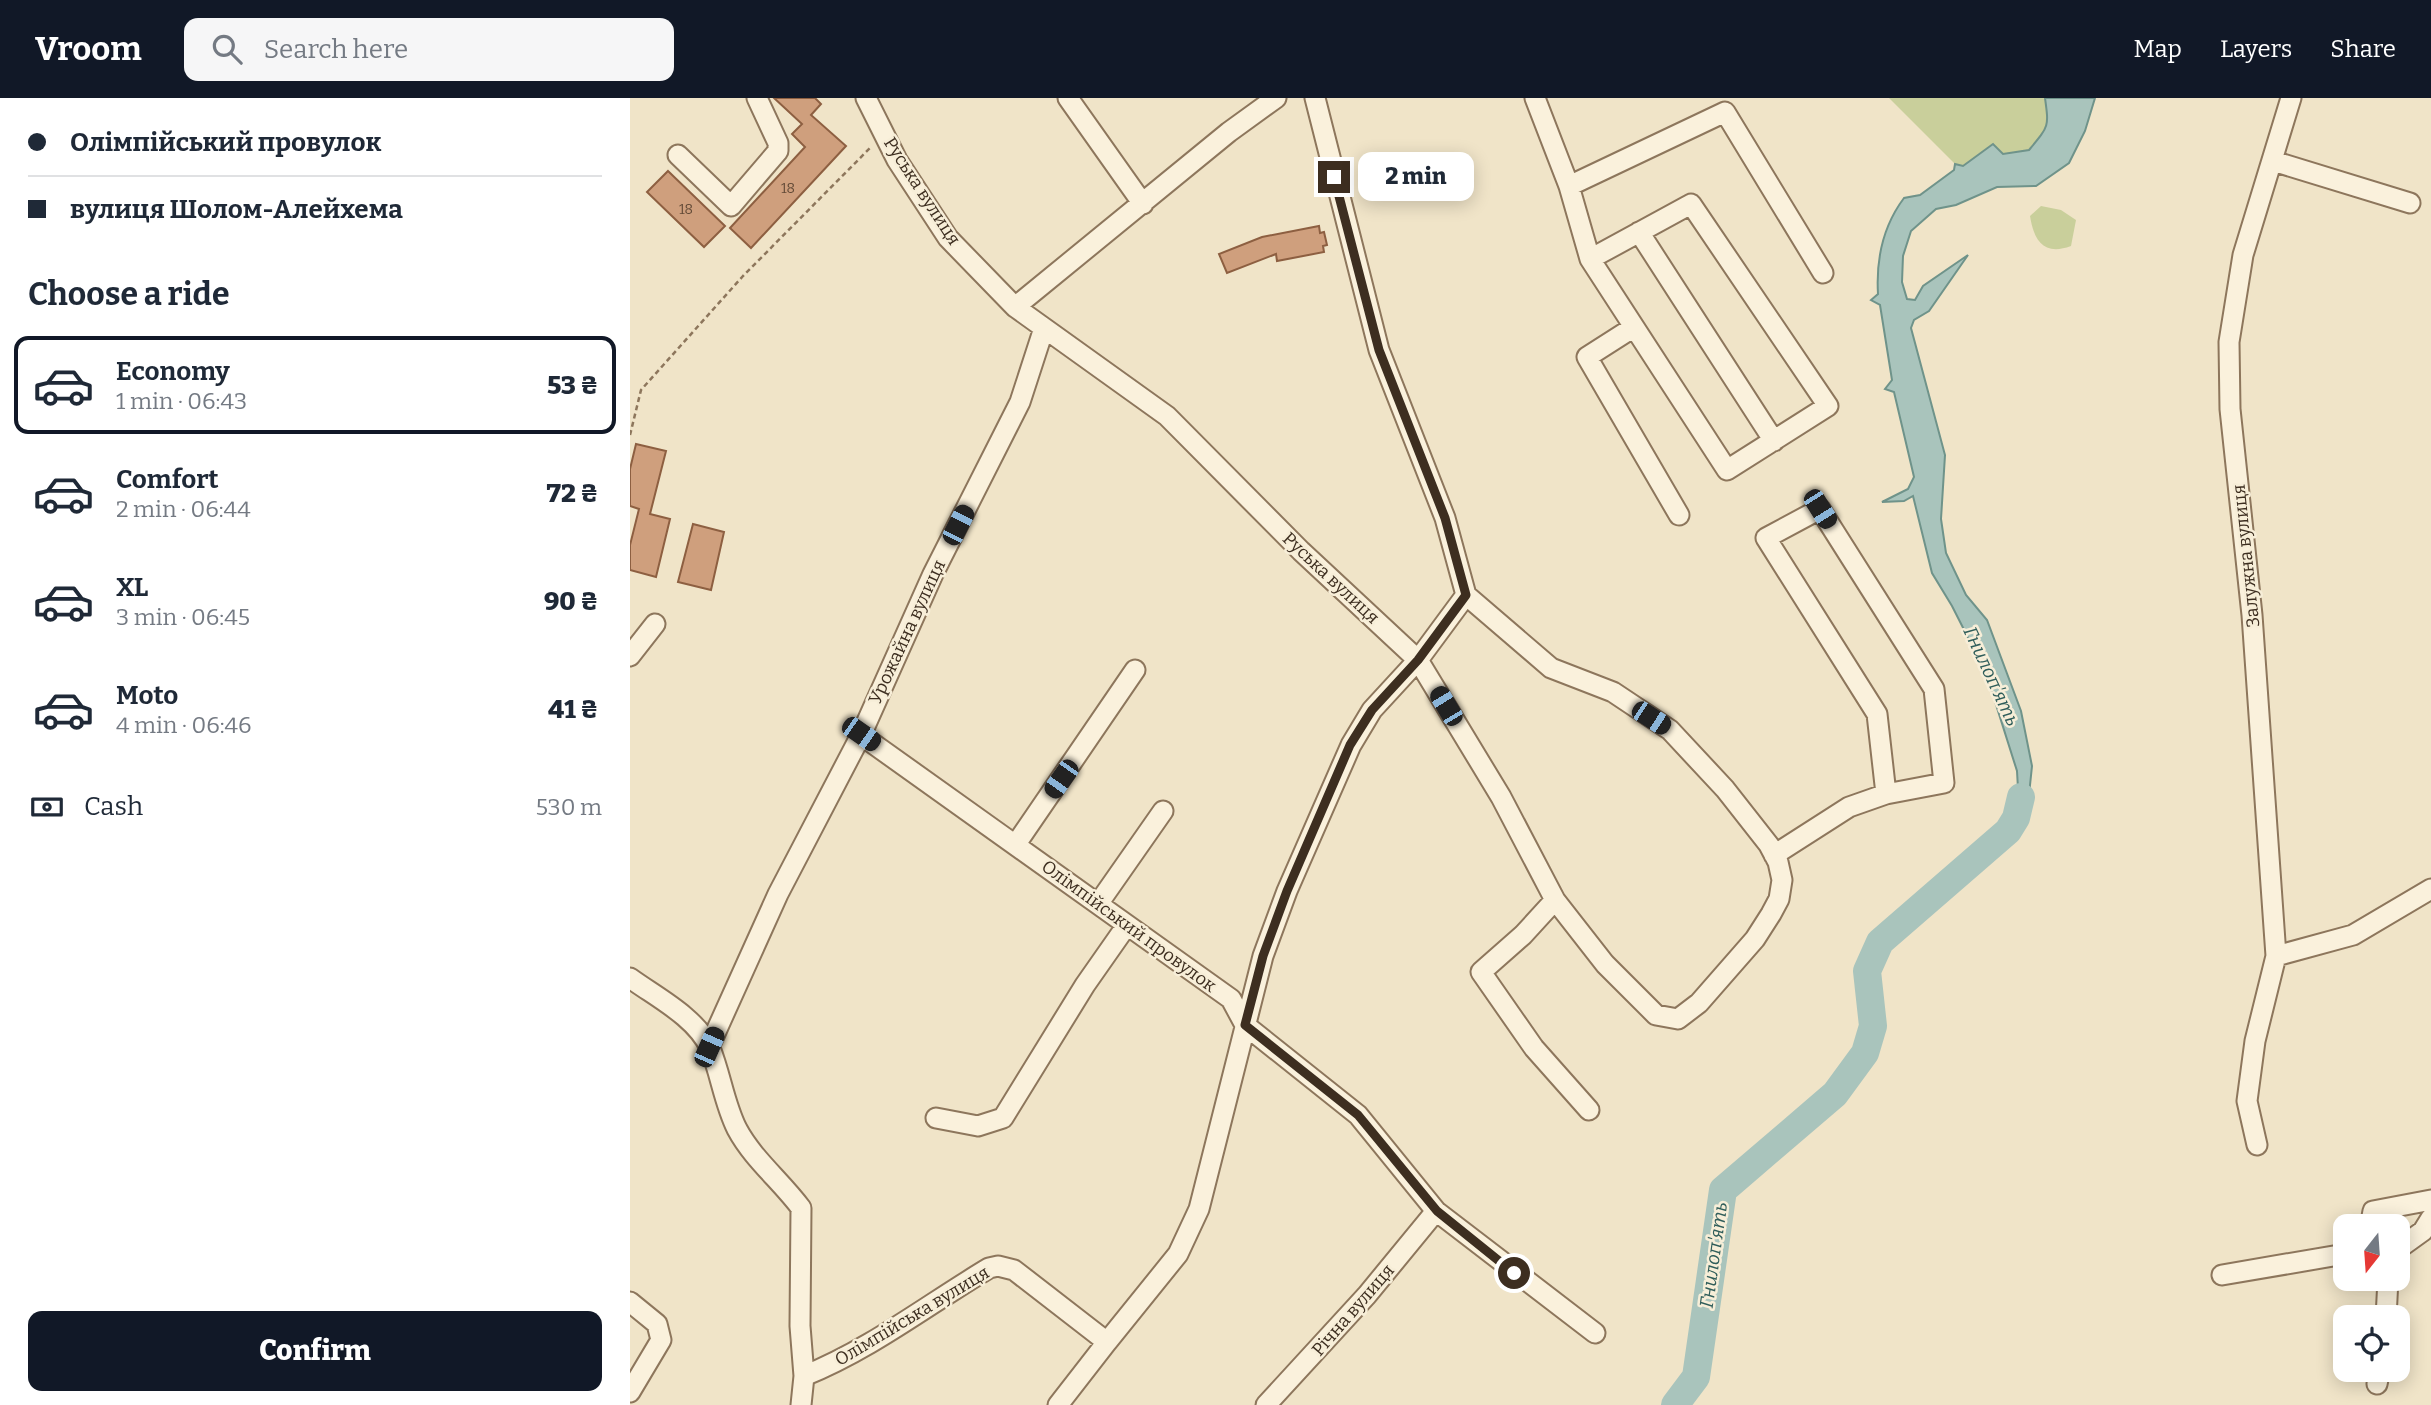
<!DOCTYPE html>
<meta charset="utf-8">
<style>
body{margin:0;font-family:Bitter,serif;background:#f6f6f7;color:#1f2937;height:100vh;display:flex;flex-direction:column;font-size:26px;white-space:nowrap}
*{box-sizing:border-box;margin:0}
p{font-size:23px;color:#747a83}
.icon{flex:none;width:38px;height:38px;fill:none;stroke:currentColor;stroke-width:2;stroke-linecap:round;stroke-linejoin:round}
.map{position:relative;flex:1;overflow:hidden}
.drawer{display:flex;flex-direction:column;background:#fff;width:630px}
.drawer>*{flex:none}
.hud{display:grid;align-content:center;height:154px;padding:0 28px;background:#fff}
.needle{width:46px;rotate:197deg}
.controls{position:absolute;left:1703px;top:1116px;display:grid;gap:14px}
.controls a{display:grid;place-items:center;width:77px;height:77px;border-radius:14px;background:#fff;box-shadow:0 4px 18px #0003;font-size:35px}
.end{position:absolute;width:32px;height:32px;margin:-16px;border:9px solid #3d2e20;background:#fff;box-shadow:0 0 0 4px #fff}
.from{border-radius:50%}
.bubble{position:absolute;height:49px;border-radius:14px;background:#fff;box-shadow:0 4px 18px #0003;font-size:23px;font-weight:800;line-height:49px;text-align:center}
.car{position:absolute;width:21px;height:42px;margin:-21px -10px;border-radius:9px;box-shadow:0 0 5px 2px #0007;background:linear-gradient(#222 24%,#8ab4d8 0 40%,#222 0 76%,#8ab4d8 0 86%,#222 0)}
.hud b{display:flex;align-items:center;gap:24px;height:66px;font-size:26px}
.hud b+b{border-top:2px solid #e0e1e3}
.hud i{width:18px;height:18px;background:#1f2937}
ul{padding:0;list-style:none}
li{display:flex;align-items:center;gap:21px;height:98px;margin:0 14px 10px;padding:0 14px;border:4px solid transparent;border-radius:14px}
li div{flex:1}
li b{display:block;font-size:26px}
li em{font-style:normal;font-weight:800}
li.selected{border-color:#111827}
li>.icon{width:63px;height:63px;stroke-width:1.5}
h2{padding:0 28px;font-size:32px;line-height:84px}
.pay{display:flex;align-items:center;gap:18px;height:77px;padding:0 28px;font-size:26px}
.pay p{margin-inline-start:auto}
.primary-button{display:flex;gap:14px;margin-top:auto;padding:14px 28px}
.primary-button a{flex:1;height:80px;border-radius:14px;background:#111827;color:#fff;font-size:28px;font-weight:800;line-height:80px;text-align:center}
header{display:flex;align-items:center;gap:42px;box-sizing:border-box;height:98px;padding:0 35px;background:#111827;color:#fff}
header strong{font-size:33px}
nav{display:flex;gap:38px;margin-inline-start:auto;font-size:24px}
.search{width:490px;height:63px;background:#f6f6f7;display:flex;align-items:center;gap:18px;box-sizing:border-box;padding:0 24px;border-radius:14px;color:#747a83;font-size:26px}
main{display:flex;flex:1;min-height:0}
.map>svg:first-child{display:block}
</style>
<header>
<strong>Vroom</strong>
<div class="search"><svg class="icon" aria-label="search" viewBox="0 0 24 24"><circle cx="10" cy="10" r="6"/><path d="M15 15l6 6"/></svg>Search here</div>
<nav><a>Map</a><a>Layers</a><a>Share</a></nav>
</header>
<main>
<section class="drawer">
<div class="hud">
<b><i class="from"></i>Олімпійський провулок</b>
<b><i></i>вулиця Шолом-Алейхема</b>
</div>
<h2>Choose a ride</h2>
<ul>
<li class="selected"><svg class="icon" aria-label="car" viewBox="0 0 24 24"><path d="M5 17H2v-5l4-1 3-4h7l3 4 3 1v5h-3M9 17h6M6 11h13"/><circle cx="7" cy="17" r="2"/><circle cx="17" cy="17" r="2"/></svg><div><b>Economy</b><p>1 min · 06:43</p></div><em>53 ₴</em></li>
<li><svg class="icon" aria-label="car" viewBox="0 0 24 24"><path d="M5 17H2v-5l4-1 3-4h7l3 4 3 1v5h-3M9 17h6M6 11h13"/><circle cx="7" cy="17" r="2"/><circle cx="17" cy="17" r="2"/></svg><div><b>Comfort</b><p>2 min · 06:44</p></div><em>72 ₴</em></li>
<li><svg class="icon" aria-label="car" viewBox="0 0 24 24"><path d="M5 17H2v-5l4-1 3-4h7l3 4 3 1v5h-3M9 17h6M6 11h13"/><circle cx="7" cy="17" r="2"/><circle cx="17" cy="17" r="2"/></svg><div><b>XL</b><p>3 min · 06:45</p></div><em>90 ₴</em></li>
<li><svg class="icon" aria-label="car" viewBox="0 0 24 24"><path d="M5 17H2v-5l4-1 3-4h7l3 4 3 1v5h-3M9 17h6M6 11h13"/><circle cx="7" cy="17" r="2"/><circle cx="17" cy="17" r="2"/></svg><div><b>Moto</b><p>4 min · 06:46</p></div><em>41 ₴</em></li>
</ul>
<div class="pay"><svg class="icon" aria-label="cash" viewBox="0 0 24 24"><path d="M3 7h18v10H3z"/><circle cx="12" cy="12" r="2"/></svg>Cash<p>530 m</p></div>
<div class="primary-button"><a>Confirm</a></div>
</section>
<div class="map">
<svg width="1801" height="1307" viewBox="0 0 1801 1307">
<rect width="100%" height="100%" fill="#f0e4c8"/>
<!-- green -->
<path fill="#c9cf9b" d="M1259 0H1415C1419 29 1419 28 1399 52L1373 56 1362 47 1333 68 1325 66Z
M1411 108 1431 112 1446 122 1441 148C1414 158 1404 143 1400 118Z"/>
<!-- water -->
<path fill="#a9c4bc" stroke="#6f938a" stroke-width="2" d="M1415 0H1465L1455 33 1439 65 1406 88 1367 89 1326 107 1306 111 1281 133 1273 158 1272 184 1277 201 1285 202 1293 188 1338 157 1299 213 1284 222 1281 230 1315 357 1311 421 1316 455 1336 497 1357 522 1391 613 1402 668 1398 706 1378 733 1388 691 1387 673 1356 575 1322 508 1302 475 1283 398 1274 403 1252 404 1278 391 1284 379 1264 294 1255 291 1262 282 1250 207 1241 202 1248 196C1246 162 1253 128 1274 100L1290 97 1324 72 1325 66 1333 68 1363 46 1373 56 1399 52C1419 28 1419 29 1415 0Z"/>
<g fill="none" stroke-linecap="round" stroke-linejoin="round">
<!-- river -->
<path stroke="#a9c4bc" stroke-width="28" d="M1045 1307 1066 1279 1093 1092 1205 996 1235 955 1243 928 1237 873 1250 844 1378 733 1386 720 1391 699"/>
</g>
<!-- building -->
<path fill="#cf9f7d" stroke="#8d5f41" stroke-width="2" d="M144 0H185L191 6 181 17 216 48 121 150 100 130 175 49 162 36 172 26Z
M38 73 95 128 74 149 17 94Z
M689 128 690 135 694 134 697 147 693 148 694 154 647 163 646 156 597 175 589 156 632 139Z
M6 346 36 353 20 416 40 421 26 479 0 472V447L9 411 0 408V371Z
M63 426 94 434 81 492 48 484Z"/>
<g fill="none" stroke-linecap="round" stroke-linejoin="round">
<!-- minor casing -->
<g stroke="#8d765c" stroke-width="23">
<path id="minor" d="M236 0 267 62 318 140 385 209 537 318 671 453 788 562 871 699 925 802 975 866 1026 917 1048 921 1069 905 1125 841 1141 816 1149 801 1152 782 1148 764 1139 747 1095 691 1040 632 983 594 921 570 836 497 815 420 749 252 685 0
M438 0 513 106
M905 0 939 88 960 161 1097 372 1198 308 1061 106 960 161
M48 57 101 108 148 53V45L127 0
M1643 63 1780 105
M939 88 1095 14 1193 175
M1009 134 1144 343
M385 209 599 34 646 0
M1004 229 957 259 1049 417
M0 558 25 526
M231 637 601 901 615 927 728 1017 806 1113 965 1235
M386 746 505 572
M1144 757 1219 709 1256 696 1247 616 1136 440 1190 411 1304 591 1314 685 1256 696
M925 802 893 837 851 874 904 950 959 1012
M468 806 533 713
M1646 858 1622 517 1600 311 1599 244 1613 157 1661 0
M0 880C26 899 66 919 80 950 91 977 94 1005 107 1031 123 1061 151 1083 171 1110L170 1228 174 1278
M79 949 148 796 231 637 303 476 390 304 414 230
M306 1020 348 1028 373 1020 455 887 497 827
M1627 1047 1617 1003 1625 943 1646 858 1723 837 1801 791
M1740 1129 1743 1113 1801 1102
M1768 1151 1793 1133 1801 1120
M1592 1177 1715 1156
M0 1204 27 1226 31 1242 0 1294
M1756 1220 1758 1181
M1747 1286 1750 1272
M171 1307 174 1278C241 1251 297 1207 359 1170L368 1168 384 1172 477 1244 548 1156 569 1111 633 858 657 793 721 647 742 612 788 562 836 497
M428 1307 477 1244
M636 1307 737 1197 806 1113"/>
</g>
<!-- path -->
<path stroke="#8d765c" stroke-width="2.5" stroke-dasharray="5 3.5" stroke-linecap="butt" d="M0 337 11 292 113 178 242 48"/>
<!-- minor -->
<use href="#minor" stroke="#faf1dc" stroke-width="19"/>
</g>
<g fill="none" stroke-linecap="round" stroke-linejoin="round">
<!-- route -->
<path stroke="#3d2e20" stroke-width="9" d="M704 79 749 252 815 420 836 497 788 562 742 612 720 647 657 793 633 858 615 927 728 1017 807 1113 884 1175"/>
</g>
<g text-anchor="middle" stroke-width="5" stroke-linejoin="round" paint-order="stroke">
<!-- number labels -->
<g font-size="14" fill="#624a37">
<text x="158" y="95">18</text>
<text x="56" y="116">18</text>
</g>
<!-- street labels -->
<g font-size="18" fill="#3d2e20" stroke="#f7eed8">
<text transform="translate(292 93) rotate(57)" y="6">Руська вулиця</text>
<text transform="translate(1616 458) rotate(-96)" y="6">Залужна вулиця</text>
<text transform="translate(701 480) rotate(43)" y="6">Руська вулиця</text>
<text transform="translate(277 534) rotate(-65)" y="6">Урожайна вулиця</text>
<text transform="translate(499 828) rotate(36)" y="6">Олімпійський провулок</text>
<text transform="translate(723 1212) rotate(-49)" y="6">Річна вулиця</text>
<text transform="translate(282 1218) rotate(-31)" y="6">Олімпійська вулиця</text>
</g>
<!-- water labels -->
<g font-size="19" font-style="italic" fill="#2f5d5a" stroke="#f7eed8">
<text transform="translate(1362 578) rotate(65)" y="7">Гнилоп'ять</text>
<text transform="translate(1083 1157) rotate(-82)" y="7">Гнилоп'ять</text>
</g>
</g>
</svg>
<div class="controls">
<a><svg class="needle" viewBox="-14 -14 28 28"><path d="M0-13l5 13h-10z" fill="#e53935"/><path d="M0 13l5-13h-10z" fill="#747a83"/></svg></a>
<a><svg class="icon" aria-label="locate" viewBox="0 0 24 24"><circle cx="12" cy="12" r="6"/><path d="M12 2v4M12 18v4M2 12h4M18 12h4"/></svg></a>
</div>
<i class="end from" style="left:884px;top:1175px"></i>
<i class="end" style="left:704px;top:79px"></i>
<div class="bubble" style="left:728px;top:54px;width:116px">2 min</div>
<i class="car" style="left:1190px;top:411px;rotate:148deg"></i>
<i class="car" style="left:328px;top:427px;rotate:27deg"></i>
<i class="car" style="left:816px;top:608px;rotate:329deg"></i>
<i class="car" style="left:1021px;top:620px;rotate:123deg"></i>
<i class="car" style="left:231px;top:636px;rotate:125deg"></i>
<i class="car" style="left:431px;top:681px;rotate:215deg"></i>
<i class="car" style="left:79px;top:949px;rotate:24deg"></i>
</div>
</main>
